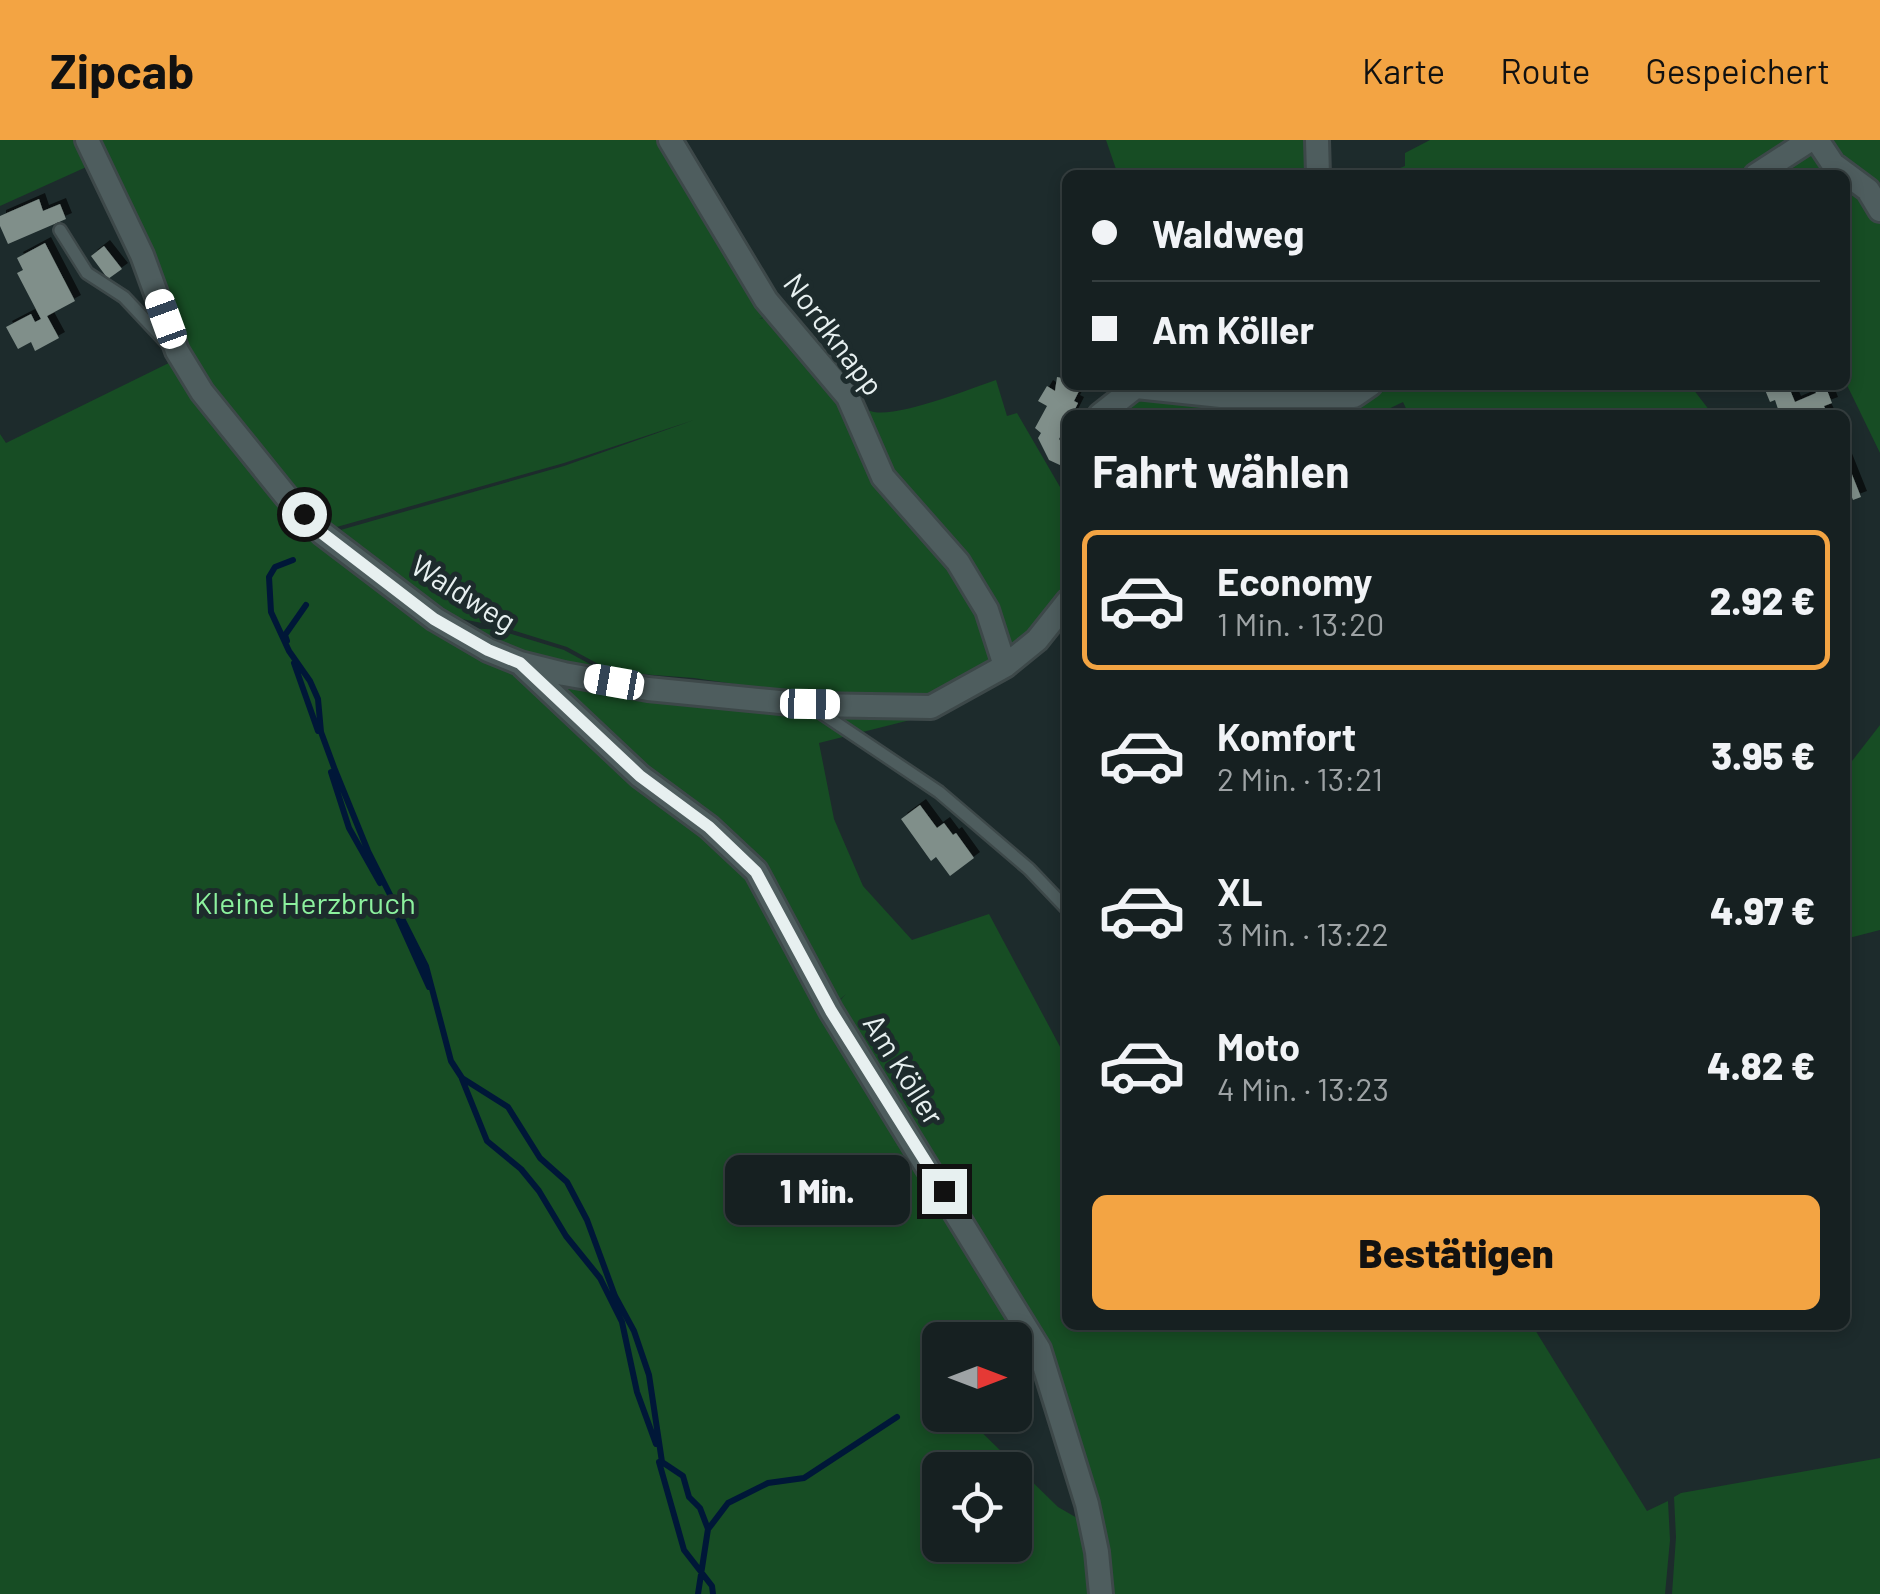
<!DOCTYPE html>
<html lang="de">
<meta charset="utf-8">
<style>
body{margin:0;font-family:Barlow,sans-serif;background:#232d2e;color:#f1f3f6;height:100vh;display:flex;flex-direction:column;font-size:38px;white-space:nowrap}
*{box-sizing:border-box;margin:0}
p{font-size:32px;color:#9ea3a5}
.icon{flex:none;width:55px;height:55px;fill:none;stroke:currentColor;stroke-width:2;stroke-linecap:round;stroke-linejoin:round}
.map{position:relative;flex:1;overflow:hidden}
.details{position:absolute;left:1062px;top:270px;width:788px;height:920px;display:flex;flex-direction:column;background:#162021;border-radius:15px;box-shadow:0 5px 15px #0003,0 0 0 2px #353e3f}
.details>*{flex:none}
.hud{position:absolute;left:1062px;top:30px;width:788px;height:220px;border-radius:15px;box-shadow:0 5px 15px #0003,0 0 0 2px #353e3f;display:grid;align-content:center;height:220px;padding:0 30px;background:#162021}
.needle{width:65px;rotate:90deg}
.buttons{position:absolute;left:922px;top:1182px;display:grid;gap:20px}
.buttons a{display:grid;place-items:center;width:110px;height:110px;border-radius:15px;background:#162021;box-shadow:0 5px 15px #0003,0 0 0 2px #353e3f;font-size:50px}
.end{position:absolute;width:45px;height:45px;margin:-22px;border:12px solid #e7f0f0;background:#111;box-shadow:0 0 0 5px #111}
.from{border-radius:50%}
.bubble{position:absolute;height:70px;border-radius:15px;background:#162021;box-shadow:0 5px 15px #0003,0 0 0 2px #353e3f;font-size:32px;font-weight:800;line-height:70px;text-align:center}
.car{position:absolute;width:30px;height:60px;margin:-30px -15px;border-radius:12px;box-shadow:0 0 8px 2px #0007;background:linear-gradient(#fff 24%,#345 0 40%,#fff 0 76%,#345 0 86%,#fff 0)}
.hud b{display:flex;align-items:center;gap:35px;height:95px;font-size:38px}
.hud b+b{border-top:2px solid #353e3f}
.hud i{width:25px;height:25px;background:#f1f3f6}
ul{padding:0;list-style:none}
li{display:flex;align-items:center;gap:30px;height:140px;margin:0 20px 15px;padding:0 10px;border:5px solid transparent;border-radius:15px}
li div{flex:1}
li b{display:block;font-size:38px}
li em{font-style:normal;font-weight:800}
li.on{border-color:#f3a443}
li>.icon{width:90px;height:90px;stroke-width:1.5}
h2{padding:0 30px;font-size:45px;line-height:120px}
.button{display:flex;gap:20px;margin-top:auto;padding:20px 30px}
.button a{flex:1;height:115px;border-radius:15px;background:#f3a443;color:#111;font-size:40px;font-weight:800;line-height:115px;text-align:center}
header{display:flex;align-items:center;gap:60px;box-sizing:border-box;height:140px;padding:0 50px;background:#f3a443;color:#111}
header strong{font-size:48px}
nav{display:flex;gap:55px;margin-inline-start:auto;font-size:35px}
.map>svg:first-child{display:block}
</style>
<header>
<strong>Zipcab</strong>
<nav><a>Karte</a><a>Route</a><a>Gespeichert</a></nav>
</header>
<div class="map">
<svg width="1880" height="1454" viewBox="0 0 1880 1454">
<defs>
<filter id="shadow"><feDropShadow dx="6" dy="-6" stdDeviation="0" flood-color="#0009"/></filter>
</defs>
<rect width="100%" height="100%" fill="#1d2b2c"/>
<!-- green -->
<path fill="#174d24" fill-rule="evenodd" d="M0 0H81L93 24 0 66Z
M94 0H663L773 173 759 179 774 176 845 259 850 253C857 261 863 270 874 272 899 277 970 249 996 240L1007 276 1017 273 1067 359V456L1033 498 934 574 819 603 834 679 863 746 912 800 989 774 1065 916 1067 915 1068 1185H1532L1647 1371 1668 1361 1670 1400 1665 1454H1105L1103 1412 1044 1206 834 867 846 854 827 871 1022 1182 976 1200H940V1275H964L1058 1367 1084 1382 1097 1454H0V294L6 303 177 219 199 253 262 334 318 397 369 440 430 485 498 490 564 510 612 536 811 558 810 555 694 538 613 532 567 507 502 487 437 474 330 393 564 326 694 280 564 323 326 390 269 331 204 251 177 198 147 114ZM940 1330H1015V1405H940Z
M1106 0H1330L1329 35H1118Z
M1430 0H1802L1748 35H1383L1405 26V13Z
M1824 0H1880V313L1845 241V35H1765Z
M1378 245H1489L1506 250 1535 245H1690L1713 275H1409L1403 262 1376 275H1106L1138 257Z
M1880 585V790L1845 799V608L1852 621Z
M1880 1318V1454H1672L1676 1397 1674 1357 1681 1353Z"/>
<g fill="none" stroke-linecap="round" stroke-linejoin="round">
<!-- stream -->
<path stroke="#001738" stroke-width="6" d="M293 420 275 427 269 437 271 472 289 511 310 541 318 559 321 592 335 630 368 711 426 826 451 921 462 938 508 967 540 1018 567 1042 587 1080 615 1156 634 1191 649 1235 662 1322 683 1336 689 1357 700 1368 708 1389 698 1454
M287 501 285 495 306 465
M294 523 318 591
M331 632 349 688 380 743
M393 767 429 847
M462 939 487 1001 521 1029 539 1051 566 1096 600 1138 622 1182 637 1252 656 1304
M659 1322 684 1410 712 1446 713 1454
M709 1388 728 1363 768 1343 804 1338 897 1277"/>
</g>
<!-- building -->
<path fill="#808f8a" filter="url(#shadow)" d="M39 59 43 71 60 64 66 79 8 104 0 86V76Z
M45 103 75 161 47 176 59 198 35 211 31 202 18 209 6 187 31 174 35 182 41 179 17 133 23 130 17 118Z
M104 106 122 129 108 139 91 116Z
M1057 237 1068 239V245H1082L1074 261 1078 263 1072 275H1068V283L1059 299 1068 312 1062 326 1049 320 1038 298 1041 293 1035 288 1047 266 1038 261 1047 246 1055 251Z
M1763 245H1788L1795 262 1816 253 1813 245H1825L1832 263 1824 266 1828 275H1780L1775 260 1770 262Z
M1845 317 1861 357 1853 360 1845 340Z
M920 665 937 688 944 683 953 695 956 693 974 718 950 736 936 717 931 721 901 679Z"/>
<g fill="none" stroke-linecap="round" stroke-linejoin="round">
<!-- lane casing -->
<g stroke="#3d4849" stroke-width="16">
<path id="lane" d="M60 90 87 133 124 157 169 205
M814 568 939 652 1029 729 1068 770"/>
</g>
<!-- street casing -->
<g stroke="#3d4849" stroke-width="28">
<path id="street" d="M87 0 142 115 177 211 202 252 286 356 322 393 435 479 488 510 520 523 564 534 648 549 810 565 931 567 1005 526 1037 500 1068 461
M670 0 766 160 848 257 883 337 958 422 976 452 987 470 1005 526
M1317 0 1318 35
M1817 0 1833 24 1868 50 1880 70
M1756 35 1810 0
M1136 247 1221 256H1354L1370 245
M1100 275 1138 245
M523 526 640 636 709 687 756 731 831 871 1039 1209 1087 1364 1097 1412 1101 1454"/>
</g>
<!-- lane -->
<use href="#lane" stroke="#4e5d5e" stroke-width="11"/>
<!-- street -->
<use href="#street" stroke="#4e5d5e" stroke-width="22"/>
</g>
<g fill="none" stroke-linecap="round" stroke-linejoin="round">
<!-- route -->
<path stroke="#e7f0f0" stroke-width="12" d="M304 374 322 393 434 479 488 510 520 523 640 636 709 687 756 732 831 871 944 1051"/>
</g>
<g text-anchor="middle" stroke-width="10" stroke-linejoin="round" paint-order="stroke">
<!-- street labels -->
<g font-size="30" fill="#e7f0f0" stroke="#1d2b2c">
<text transform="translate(833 195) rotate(53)" y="10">Nordknapp</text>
<text transform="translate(463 454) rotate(32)" y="10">Waldweg</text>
<text transform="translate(903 930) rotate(58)" y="10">Am Köller</text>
</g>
<!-- park labels -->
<g font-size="30" fill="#8cf19e" stroke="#1d2b2c">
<text x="305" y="774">Kleine Herzbruch</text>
</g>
</g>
</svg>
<div class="buttons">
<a><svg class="needle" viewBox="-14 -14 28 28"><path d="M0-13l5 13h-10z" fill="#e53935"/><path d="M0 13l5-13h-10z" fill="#9ea3a5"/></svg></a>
<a><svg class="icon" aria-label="locate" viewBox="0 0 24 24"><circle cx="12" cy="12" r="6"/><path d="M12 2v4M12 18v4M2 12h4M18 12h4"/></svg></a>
</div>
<i class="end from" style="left:304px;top:374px"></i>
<i class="end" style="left:944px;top:1051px"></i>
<div class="bubble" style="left:725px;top:1015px;width:185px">1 Min.</div>
<i class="car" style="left:166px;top:179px;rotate:340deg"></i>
<i class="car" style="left:614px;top:542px;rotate:280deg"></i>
<i class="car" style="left:810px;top:564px;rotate:91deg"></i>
<div class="hud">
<b><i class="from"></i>Waldweg</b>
<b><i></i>Am Köller</b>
</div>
<section class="details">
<h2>Fahrt wählen</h2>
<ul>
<li class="on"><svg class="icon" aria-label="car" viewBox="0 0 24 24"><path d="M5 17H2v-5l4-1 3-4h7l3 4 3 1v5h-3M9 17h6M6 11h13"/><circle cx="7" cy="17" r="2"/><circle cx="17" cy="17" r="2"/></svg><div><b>Economy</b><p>1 Min. · 13:20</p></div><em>2.92 €</em></li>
<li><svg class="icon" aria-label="car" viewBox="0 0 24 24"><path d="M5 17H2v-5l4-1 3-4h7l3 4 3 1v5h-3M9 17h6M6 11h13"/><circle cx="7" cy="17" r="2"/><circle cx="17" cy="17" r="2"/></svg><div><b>Komfort</b><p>2 Min. · 13:21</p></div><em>3.95 €</em></li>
<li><svg class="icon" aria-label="car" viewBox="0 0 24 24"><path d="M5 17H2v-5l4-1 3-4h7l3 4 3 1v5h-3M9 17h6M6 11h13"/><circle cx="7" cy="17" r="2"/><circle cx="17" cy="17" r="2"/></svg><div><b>XL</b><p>3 Min. · 13:22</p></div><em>4.97 €</em></li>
<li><svg class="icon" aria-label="car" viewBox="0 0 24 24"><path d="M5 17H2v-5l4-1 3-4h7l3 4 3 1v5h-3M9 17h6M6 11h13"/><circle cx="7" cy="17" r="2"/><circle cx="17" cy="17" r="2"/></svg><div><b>Moto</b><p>4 Min. · 13:23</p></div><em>4.82 €</em></li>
</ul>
<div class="button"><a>Bestätigen</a></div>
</section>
</div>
